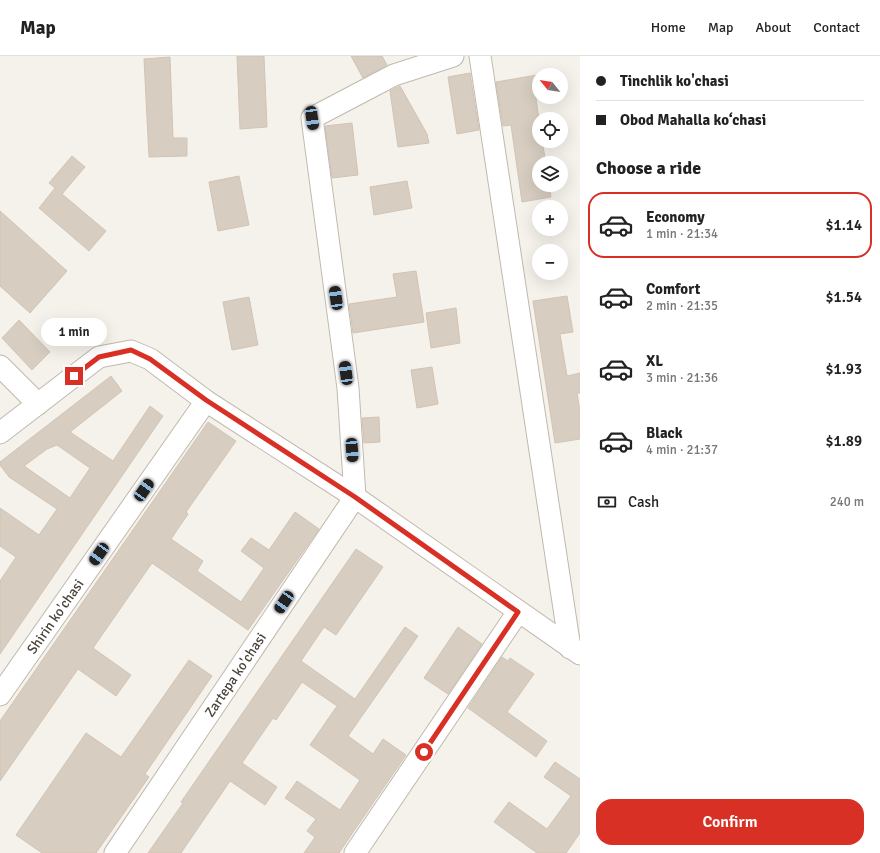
<!DOCTYPE html>
<meta charset="utf-8">
<style>
body{margin:0;font-family:Signika,sans-serif;background:#f2f2f2;color:#222;height:100vh;display:flex;flex-direction:column;font-size:15px;white-space:nowrap}
*{box-sizing:border-box;margin:0}
p{font-size:13px;color:#767676}
.icon{flex:none;width:22px;height:22px;fill:none;stroke:currentColor;stroke-width:2;stroke-linecap:round;stroke-linejoin:round}
.map{position:relative;flex:1;overflow:hidden}
.details{display:flex;flex-direction:column;background:#fff;width:300px}
.details>*{flex:none}
.top-card{display:grid;align-content:center;height:88px;padding:0 16px;background:#fff}
.needle{width:26px;rotate:300deg}
.fabs{position:absolute;left:532px;top:12px;display:grid;gap:8px}
.fabs a{display:grid;place-items:center;width:36px;height:36px;border-radius:50%;background:#fff;box-shadow:0 4px 16px #0002;font-size:20px}
.end{position:absolute;width:18px;height:18px;margin:-9px;border:5px solid #d93025;background:#fff;box-shadow:0 0 0 2px #fff}
.from{border-radius:50%}
.bubble{position:absolute;height:28px;border-radius:14px;background:#fff;box-shadow:0 4px 16px #0002;font-size:13px;font-weight:600;line-height:28px;text-align:center}
.car{position:absolute;width:12px;height:24px;margin:-12px -6px;border-radius:5px;box-shadow:0 0 3px 1px #0007;background:linear-gradient(#222 24%,#8ab4d8 0 40%,#222 0 76%,#8ab4d8 0 86%,#222 0)}
.top-card b{display:flex;align-items:center;gap:14px;height:38px;font-size:15px}
.top-card b+b{border-top:1px solid #e0e0e0}
.top-card i{width:10px;height:10px;background:#222}
ul{padding:0;list-style:none}
li{display:flex;align-items:center;gap:12px;height:66px;margin:0 8px 6px;padding:0 8px;border:2px solid transparent;border-radius:16px}
li div{flex:1}
li b{display:block;font-size:15px}
li em{font-style:normal;font-weight:600}
li.current{border-color:#d93025}
li>.icon{width:36px;height:36px;stroke-width:1.5}
h2{padding:0 16px;font-size:18px;line-height:48px}
.pay{display:flex;align-items:center;gap:10px;height:44px;padding:0 16px;font-size:15px}
.pay p{margin-inline-start:auto}
.cta{display:flex;gap:8px;margin-top:auto;padding:8px 16px}
.cta a{flex:1;height:46px;border-radius:16px;background:#d93025;color:#fff;font-size:16px;font-weight:600;line-height:46px;text-align:center}
header{display:flex;align-items:center;gap:24px;box-sizing:border-box;height:56px;padding:0 20px;background:#fff;border-bottom:1px solid #e0e0e0}
header strong{font-size:19px}
nav{display:flex;gap:22px;margin-inline-start:auto;font-size:14px}
main{display:flex;flex:1;min-height:0}
.map>svg:first-child{display:block}
</style>
<header>
<strong>Map</strong>
<nav><a>Home</a><a>Map</a><a>About</a><a>Contact</a></nav>
</header>
<main>
<div class="map">
<svg width="580" height="797" viewBox="0 0 580 797">
<rect width="100%" height="100%" fill="#f5f2eb"/>
<!-- building -->
<path fill="#d7cdc1" stroke="#d2c4b4" fill-rule="evenodd" d="M237 0H264L267 71 240 73Z
M351 0H382L387 9 363 22Z
M170 1 173 82H187V100L149 101 144 3Z
M470 17 479 74 457 78 448 21Z
M543 18 539 19V41H544L536 42 539 64V85H542L546 107H539V129H549L551 141 522 146 511 69 503 70 496 26Z
M400 30 427 78 429 87 398 91 390 35Z
M352 67 358 119 332 122 325 70Z
M72 100 85 111 62 138 106 175 89 195 39 152 55 132 49 127Z
M239 120 249 169 218 175 209 126Z
M407 125 412 152 374 159 370 131Z
M0 155 67 215 30 257 0 230Z
M416 215 424 266 353 277 349 248 397 241 393 218Z
M567 240 573 276 560 278 567 320 580 317V337H577L580 356V383L555 387 533 245Z
M249 241 258 289 232 294 223 246Z
M456 252 460 287 431 292 426 257Z
M19 264 50 296 32 314 2 282Z
M432 311 438 348 417 352 411 314Z
M111 320 122 335 70 376 113 405 150 350 163 360 0 598V525L16 501 0 490V452L39 479 57 453 9 421 0 409V406ZM57 389 90 412 70 442 24 410 47 393Z
M379 361 380 386 364 387 362 362Z
M208 366 236 385 186 456 188 458 171 483 203 505 197 515 241 546 264 512 241 495 251 482 269 494 295 456 319 473 248 574 152 507 93 592 131 619 116 640 78 613 0 725V665Z
M356 493 383 511 336 579 324 571 301 605 355 643 405 571 418 580 348 680 373 698 383 683 406 699 347 785 339 797H304L315 781 307 775 316 763 285 742 297 725 340 754 360 724 310 689 337 650 302 626 276 664 273 662 242 707 277 731 265 749 230 725 181 797H148L183 747 181 746Z
M458 571 482 588 448 638 424 622Z
M502 601 508 605 510 602 534 618 507 656 547 685 536 701 468 652Z
M189 604 212 620 145 718 149 721 96 797H42L16 779 86 677 121 701Z
M555 706 580 723V777L566 797H537L494 766 509 746 547 773 571 740 544 721Z"/>
<g fill="none" stroke-linecap="round" stroke-linejoin="round">
<!-- minor casing -->
<g stroke="#c1b9ae" stroke-width="23">
<g id="minor">
<path d="M480 0 570 592"/>
<path d="M0 310 38 348"/>
<path d="M0 377 99 301 131 295 150 303 206 345 355 441 580 598"/>
<path id="s1" d="M0 639 206 345"/>
<path id="s2" d="M115 797 355 441 348 332 312 62 394 19 453 0"/>
<path d="M355 797 518 556"/>
</g>
</g>
<!-- minor -->
<use href="#minor" stroke="#fff" stroke-width="21"/>
</g>
<g fill="none" stroke-linecap="round" stroke-linejoin="round">
<!-- route -->
<path stroke="#d93025" stroke-width="5" d="M74 320 99 301 131 294 150 303 206 344 355 441 518 556 424 696"/>
</g>
<g text-anchor="middle" stroke-width="3" stroke-linejoin="round" paint-order="stroke">
<!-- street labels -->
<g font-size="14" fill="#4a4239" stroke="#fff">
<text dy="5" stroke="none"><textPath href="#s1" startOffset="96">Shirin ko'chasi</textPath></text>
<text dy="5" stroke="none"><textPath href="#s2" startOffset="215">Zartepa ko'chasi</textPath></text>
</g>
</g>
</svg>
<div class="fabs">
<a><svg class="needle" viewBox="-14 -14 28 28"><path d="M0-13l5 13h-10z" fill="#e53935"/><path d="M0 13l5-13h-10z" fill="#767676"/></svg></a>
<a><svg class="icon" aria-label="locate" viewBox="0 0 24 24"><circle cx="12" cy="12" r="6"/><path d="M12 2v4M12 18v4M2 12h4M18 12h4"/></svg></a>
<a><svg class="icon" aria-label="layers" viewBox="0 0 24 24"><path d="M12 4l9 5-9 5-9-5zM3 14l9 5 9-5"/></svg></a>
<a>+</a>
<a>−</a>
</div>
<i class="end from" style="left:424px;top:696px"></i>
<i class="end" style="left:74px;top:320px"></i>
<div class="bubble" style="left:41px;top:262px;width:66px">1 min</div>
<i class="car" style="left:312px;top:62px;rotate:172deg"></i>
<i class="car" style="left:336px;top:242px;rotate:352deg"></i>
<i class="car" style="left:346px;top:317px;rotate:352deg"></i>
<i class="car" style="left:352px;top:394px;rotate:176deg"></i>
<i class="car" style="left:144px;top:434px;rotate:35deg"></i>
<i class="car" style="left:99px;top:498px;rotate:215deg"></i>
<i class="car" style="left:284px;top:546px;rotate:214deg"></i>
</div>
<section class="details">
<div class="top-card">
<b><i class="from"></i>Tinchlik ko'chasi</b>
<b><i></i>Obod Mahalla ko‘chasi</b>
</div>
<h2>Choose a ride</h2>
<ul>
<li class="current"><svg class="icon" aria-label="car" viewBox="0 0 24 24"><path d="M5 17H2v-5l4-1 3-4h7l3 4 3 1v5h-3M9 17h6M6 11h13"/><circle cx="7" cy="17" r="2"/><circle cx="17" cy="17" r="2"/></svg><div><b>Economy</b><p>1 min · 21:34</p></div><em>$1.14</em></li>
<li><svg class="icon" aria-label="car" viewBox="0 0 24 24"><path d="M5 17H2v-5l4-1 3-4h7l3 4 3 1v5h-3M9 17h6M6 11h13"/><circle cx="7" cy="17" r="2"/><circle cx="17" cy="17" r="2"/></svg><div><b>Comfort</b><p>2 min · 21:35</p></div><em>$1.54</em></li>
<li><svg class="icon" aria-label="car" viewBox="0 0 24 24"><path d="M5 17H2v-5l4-1 3-4h7l3 4 3 1v5h-3M9 17h6M6 11h13"/><circle cx="7" cy="17" r="2"/><circle cx="17" cy="17" r="2"/></svg><div><b>XL</b><p>3 min · 21:36</p></div><em>$1.93</em></li>
<li><svg class="icon" aria-label="car" viewBox="0 0 24 24"><path d="M5 17H2v-5l4-1 3-4h7l3 4 3 1v5h-3M9 17h6M6 11h13"/><circle cx="7" cy="17" r="2"/><circle cx="17" cy="17" r="2"/></svg><div><b>Black</b><p>4 min · 21:37</p></div><em>$1.89</em></li>
</ul>
<div class="pay"><svg class="icon" aria-label="cash" viewBox="0 0 24 24"><path d="M3 7h18v10H3z"/><circle cx="12" cy="12" r="2"/></svg>Cash<p>240 m</p></div>
<div class="cta"><a>Confirm</a></div>
</section>
</main>
